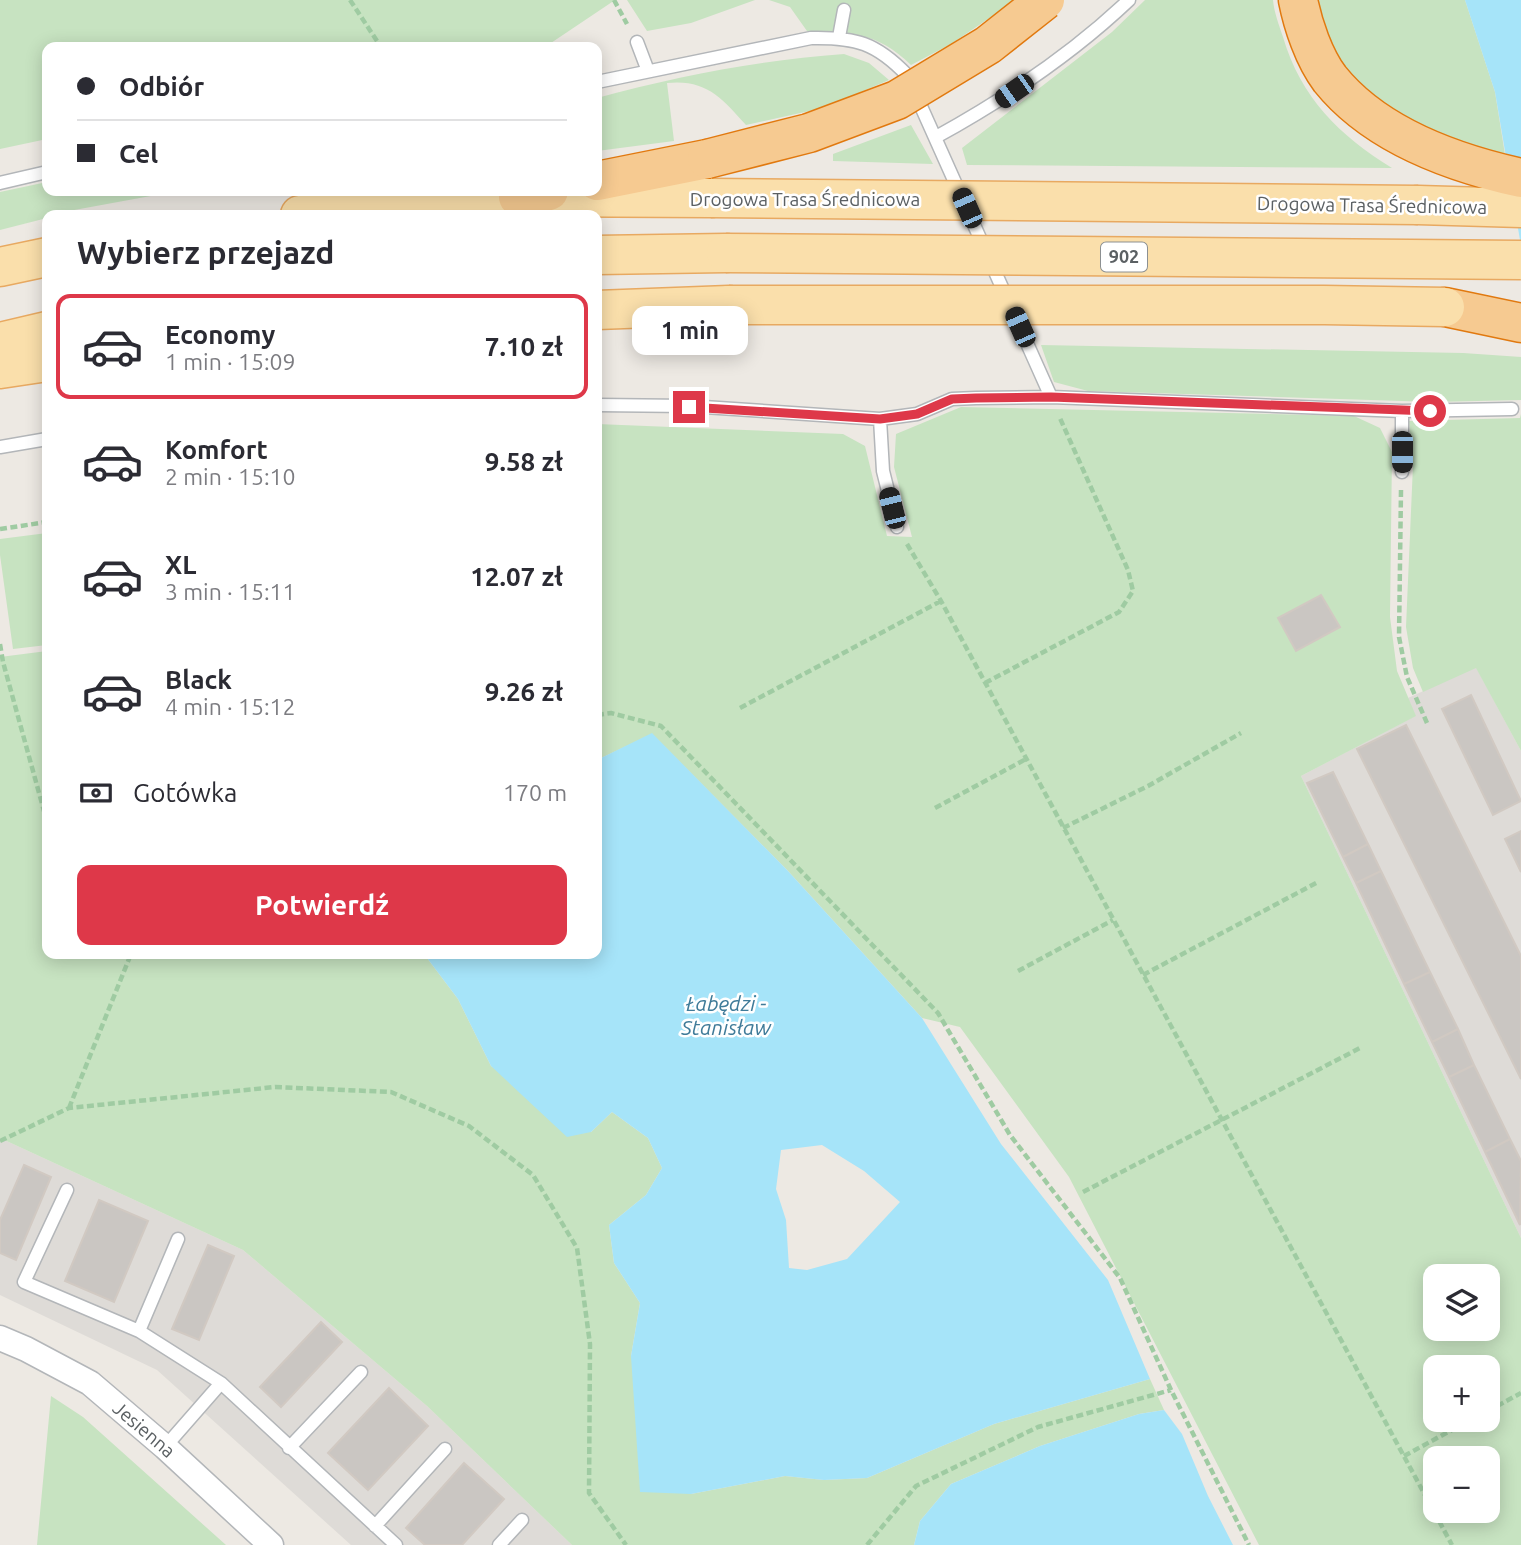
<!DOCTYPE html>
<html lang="pl">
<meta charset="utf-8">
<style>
body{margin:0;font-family:Ubuntu,sans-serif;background:#f2f2f3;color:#2b2b33;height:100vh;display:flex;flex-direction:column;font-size:26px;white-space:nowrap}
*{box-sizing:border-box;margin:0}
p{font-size:23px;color:#7c7c81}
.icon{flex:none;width:38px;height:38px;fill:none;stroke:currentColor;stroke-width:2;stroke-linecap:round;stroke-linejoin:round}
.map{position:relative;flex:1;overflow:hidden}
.side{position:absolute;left:42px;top:210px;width:560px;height:749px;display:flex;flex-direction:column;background:#fff;border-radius:14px;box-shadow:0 4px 18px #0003}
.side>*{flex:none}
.hud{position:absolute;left:42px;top:42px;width:560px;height:154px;border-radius:14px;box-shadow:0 4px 18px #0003;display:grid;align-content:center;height:154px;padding:0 35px;background:#fff}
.controls{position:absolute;left:1423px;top:1264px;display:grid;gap:14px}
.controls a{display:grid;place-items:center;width:77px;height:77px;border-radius:14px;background:#fff;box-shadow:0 4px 18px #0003;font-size:35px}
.end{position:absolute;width:32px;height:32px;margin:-16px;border:9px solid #de3849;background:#fff;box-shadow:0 0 0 4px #fff}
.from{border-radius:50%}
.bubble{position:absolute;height:49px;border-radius:14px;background:#fff;box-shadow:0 4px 18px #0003;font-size:23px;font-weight:700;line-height:49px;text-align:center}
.car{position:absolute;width:21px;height:42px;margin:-21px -10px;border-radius:9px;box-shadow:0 0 5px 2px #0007;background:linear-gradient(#222 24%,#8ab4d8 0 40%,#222 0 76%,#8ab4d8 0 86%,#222 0)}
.hud b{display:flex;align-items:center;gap:24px;height:66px;font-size:26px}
.hud b+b{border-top:2px solid #e1e1e2}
.hud i{width:18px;height:18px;background:#2b2b33}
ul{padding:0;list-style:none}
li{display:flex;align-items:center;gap:21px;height:105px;margin:0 14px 10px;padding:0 21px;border:4px solid transparent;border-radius:14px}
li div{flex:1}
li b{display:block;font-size:26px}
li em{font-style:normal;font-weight:700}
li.current{border-color:#de3849}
li>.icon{width:63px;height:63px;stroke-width:1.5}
h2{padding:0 35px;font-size:32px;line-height:84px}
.pay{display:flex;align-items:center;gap:18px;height:77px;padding:0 35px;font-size:26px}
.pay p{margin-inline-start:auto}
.action{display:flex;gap:14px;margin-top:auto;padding:14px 35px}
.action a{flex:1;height:80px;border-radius:14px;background:#de3849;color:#fff;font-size:28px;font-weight:700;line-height:80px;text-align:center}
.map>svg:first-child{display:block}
</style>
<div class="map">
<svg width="1521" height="1545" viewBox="0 0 1521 1545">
<rect width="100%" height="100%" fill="#ede9e3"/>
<!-- industrial -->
<path fill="#dedbd7" d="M1476 667 1521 751V1238L1301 776 1415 716 1408 698Z
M0 1138 243 1250 427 1406 572 1545H351L157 1370 0 1295Z"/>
<!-- green -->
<path fill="#c7e3c1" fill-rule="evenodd" d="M0 0H615L545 47H47V139L0 149Z
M627 0H755L691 23 647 31Z
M769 0H1016L951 44 911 65C876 31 853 34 807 31L790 7Z
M1145 0H1273C1274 12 1279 25 1283 37 1301 98 1339 135 1392 168L967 165 962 148 1112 32Z
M1318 0H1465L1495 92 1506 161 1383 112 1348 74 1324 31Z
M844 54 869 63 889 80 823 108 746 125C722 98 706 79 667 83L674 141 597 151V98C678 76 760 60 844 54Z
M911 125 933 164 833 161V154Z
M47 182V191H178L47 215V218L0 230V192Z
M1041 345 1463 353 1521 357V400L1433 402 1088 391 1054 382Z
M961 407 1354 416 1380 428 1392 452 1390 617 1397 671 1416 716 1301 776 1521 1238V1545H1259L1069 1177 960 1027 922 1018 788 871 652 734 597 760V424L843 434 865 446 887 536 912 537 894 467 896 434ZM1435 1276H1488V1328H1435ZM1435 1367H1488V1419H1435ZM1435 1458H1488V1510H1435Z
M1521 414V751L1476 668 1423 692 1413 668 1406 627 1413 465 1409 421 1520 418Z
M47 533V645L13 649 0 555V539Z
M47 651V954H424L458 999 491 1066 591 1132 612 1112 648 1138 662 1168 646 1195 609 1225 614 1263 640 1303 631 1356 691 1494 785 1476 824 1480 867 1478 994 1424 1150 1379 1164 1410 1139 1414 1040 1446 951 1484 920 1521 914 1545H572L427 1406 243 1250 0 1138V657Z
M51 1396 83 1417 226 1545H37Z"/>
<!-- water -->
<path fill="#a6e4f9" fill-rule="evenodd" d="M1465 0H1521V246L1495 92Z
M652 733 788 871 922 1018 1001 1144 1108 1280 1150 1379 994 1424 867 1478 824 1480 785 1476 691 1494 640 1492 631 1356 640 1303 614 1263 609 1225 646 1195 662 1168 648 1138 612 1112 591 1132 567 1137 491 1066 458 999 424 954H597V760ZM822 1145 864 1171 900 1202 847 1259 807 1270 789 1268 786 1220 776 1189 781 1150Z
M1164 1410 1182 1434 1208 1496 1233 1545H914L920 1521 951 1484 1040 1446 1139 1414Z"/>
<!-- building -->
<path fill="#cac6c2" stroke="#d1c9c2" stroke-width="2" d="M1321 595 1340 627 1296 651 1278 618Z
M1471 695 1521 801 1493 815 1442 709Z
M1406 725 1521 956V1079L1357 749Z
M1333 772 1368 844 1343 857 1307 783Z
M1521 831V872L1505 839Z
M1368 844 1381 871 1356 883 1343 857Z
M1381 871 1430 972 1404 984 1356 883Z
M1430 972 1458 1029 1432 1042 1404 984Z
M1458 1029 1474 1065 1449 1077 1432 1042Z
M1474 1065 1510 1139 1485 1152 1449 1077Z
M1510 1139 1521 1161 1520 1225 1485 1152Z
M24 1165 51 1177 16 1260 0 1253V1220Z
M99 1200 148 1221 114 1302 65 1281Z
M208 1245 234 1256 199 1340 172 1329Z
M321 1322 342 1342 281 1407 260 1387Z
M389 1388 428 1426 368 1490 328 1453Z
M464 1463 504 1499 462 1545H425L406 1528Z"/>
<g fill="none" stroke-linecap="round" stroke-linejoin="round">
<!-- service casing -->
<g stroke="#b3b6b9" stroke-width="15">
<path id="service" d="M839 37 844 10
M637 42 648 71
M597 82 811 38C856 37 876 43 907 75L1051 397
M936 137C1005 99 1071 55 1129 0
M0 183 47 172
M597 405 689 406 880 419 917 414 952 399 976 398 1051 397 1402 411 1512 409
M880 419 883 471 897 527
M0 447 47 439
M1402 472V411
M67 1190 24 1282 139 1331 221 1383 396 1545
M139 1331 178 1239
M165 1447 221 1383
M289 1448 361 1372
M375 1526 445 1449
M499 1545 522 1520"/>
</g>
<!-- minor casing -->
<g stroke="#b3b6b9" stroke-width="27">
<g id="minor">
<path id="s1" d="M0 1338 26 1349 90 1383 165 1447 271 1545"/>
</g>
</g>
<!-- primary casing -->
<g stroke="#e8a961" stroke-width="41">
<path id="primary" d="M1418 205 1521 208
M300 215 518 197 711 198
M597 255 726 253
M0 267 47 257
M597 310 729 305
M0 342 47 331
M0 369 47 362"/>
</g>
<!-- motorway casing -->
<g stroke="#e1790f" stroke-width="41">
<path id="motorway" d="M1298 0C1303 25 1314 58 1330 79 1375 135 1453 163 1521 178
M597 181 707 159
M518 197 549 191
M1445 307 1521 323"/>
</g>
<!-- path -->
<path stroke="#9fcba2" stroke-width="4.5" stroke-dasharray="7 3.5" stroke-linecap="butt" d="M350 0 381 47
M614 0 627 24
M1401 490 1399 637 1407 677 1427 723
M0 529 47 522
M907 544 941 601 1452 1545
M0 644 3 662 47 822
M985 683 1119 612 1133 591 1128 570 1059 416
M740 708 941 601
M597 715 611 713 661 726 938 1013 1010 1135 1120 1278 1171 1390 1249 1545
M935 808 1026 759
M1063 828 1148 786 1241 733
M1018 971 1113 920
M1143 975 1318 882
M69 1108 131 954
M0 1141 69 1108 275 1087 391 1092 469 1126 533 1175 577 1248 590 1344 589 1493 626 1545
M1083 1192 1360 1048
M1488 1411 1521 1393
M1404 1456 1472 1419
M867 1545 916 1486 1038 1427 1171 1390"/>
<!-- service -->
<use href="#service" stroke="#fff" stroke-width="12"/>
<!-- minor -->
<use href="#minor" stroke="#fff" stroke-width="24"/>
<!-- primary -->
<use href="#primary" stroke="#fadfab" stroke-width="38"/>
<!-- motorway -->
<use href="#motorway" stroke="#f6ca91" stroke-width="38"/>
<!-- primary-bridge casing -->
<g stroke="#e8a961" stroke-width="41" stroke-linecap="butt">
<path id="primary-bridge" d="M711 198 1418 205
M726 253 1521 260
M729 305H1324L1445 307"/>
</g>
<!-- motorway-bridge casing -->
<g stroke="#e1790f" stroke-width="41" stroke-linecap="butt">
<path id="motorway-bridge" d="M707 159 809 133 897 100 988 45 1045 0"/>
</g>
<!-- primary-bridge -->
<use href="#primary-bridge" stroke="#fadfab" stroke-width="38"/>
<!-- motorway-bridge -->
<use href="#motorway-bridge" stroke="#f6ca91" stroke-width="38"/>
</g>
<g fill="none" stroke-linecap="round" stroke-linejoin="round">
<!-- route -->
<path stroke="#de3849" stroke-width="9" d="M689 407 880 419 917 414 952 399 976 398 1051 397 1430 411"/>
</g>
<g text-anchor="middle" stroke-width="5" stroke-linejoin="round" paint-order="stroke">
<!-- shield labels -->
<rect fill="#fff" stroke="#8c9092" stroke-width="2" x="1101" y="242.5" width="46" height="29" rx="5"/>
<g font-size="18" font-weight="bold" fill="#5b6063">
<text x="1124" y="263">902</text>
</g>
<!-- street labels -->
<g font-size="19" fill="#5b6063" stroke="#fff">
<text x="805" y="206">Drogowa Trasa Średnicowa</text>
<text transform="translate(1372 205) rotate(1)" y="7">Drogowa Trasa Średnicowa</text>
<text dy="7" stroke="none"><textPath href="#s1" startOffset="172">Jesienna</textPath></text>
</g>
<!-- water labels -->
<g font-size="21" font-style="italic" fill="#3f7b99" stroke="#fff">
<text x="726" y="1011">Łabędzi -<tspan x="726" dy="24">Stanisław</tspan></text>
</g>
</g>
</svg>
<div class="controls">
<a><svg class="icon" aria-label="layers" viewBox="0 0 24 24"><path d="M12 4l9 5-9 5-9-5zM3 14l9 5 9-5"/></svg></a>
<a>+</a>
<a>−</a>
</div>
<i class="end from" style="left:1430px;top:411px"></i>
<i class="end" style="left:689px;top:407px"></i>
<div class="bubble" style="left:632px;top:306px;width:116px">1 min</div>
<i class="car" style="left:1014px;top:91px;rotate:235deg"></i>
<i class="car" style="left:967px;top:208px;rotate:336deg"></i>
<i class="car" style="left:1020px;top:327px;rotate:336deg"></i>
<i class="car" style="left:1402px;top:452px;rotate:180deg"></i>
<i class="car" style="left:892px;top:508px;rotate:346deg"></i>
<div class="hud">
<b><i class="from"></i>Odbiór</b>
<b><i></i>Cel</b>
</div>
<section class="side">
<h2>Wybierz przejazd</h2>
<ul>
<li class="current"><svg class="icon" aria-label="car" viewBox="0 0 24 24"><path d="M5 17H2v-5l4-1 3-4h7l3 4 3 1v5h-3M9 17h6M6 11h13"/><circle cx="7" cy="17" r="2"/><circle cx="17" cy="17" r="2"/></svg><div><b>Economy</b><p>1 min · 15:09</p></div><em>7.10 zł</em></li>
<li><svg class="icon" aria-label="car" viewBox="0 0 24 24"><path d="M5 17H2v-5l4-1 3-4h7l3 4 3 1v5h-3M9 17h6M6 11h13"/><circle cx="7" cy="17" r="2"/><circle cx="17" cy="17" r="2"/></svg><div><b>Komfort</b><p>2 min · 15:10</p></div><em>9.58 zł</em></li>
<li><svg class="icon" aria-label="car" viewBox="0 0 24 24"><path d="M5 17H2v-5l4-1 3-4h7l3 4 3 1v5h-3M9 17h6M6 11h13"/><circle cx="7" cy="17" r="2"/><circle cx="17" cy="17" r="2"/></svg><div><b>XL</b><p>3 min · 15:11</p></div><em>12.07 zł</em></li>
<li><svg class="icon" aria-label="car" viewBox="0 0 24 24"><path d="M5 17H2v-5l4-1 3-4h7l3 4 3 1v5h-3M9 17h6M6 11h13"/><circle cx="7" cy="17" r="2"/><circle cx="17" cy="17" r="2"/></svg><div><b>Black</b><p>4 min · 15:12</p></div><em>9.26 zł</em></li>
</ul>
<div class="pay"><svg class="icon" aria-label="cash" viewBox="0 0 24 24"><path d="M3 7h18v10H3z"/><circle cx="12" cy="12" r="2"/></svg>Gotówka<p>170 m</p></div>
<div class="action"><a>Potwierdź</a></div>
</section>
</div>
